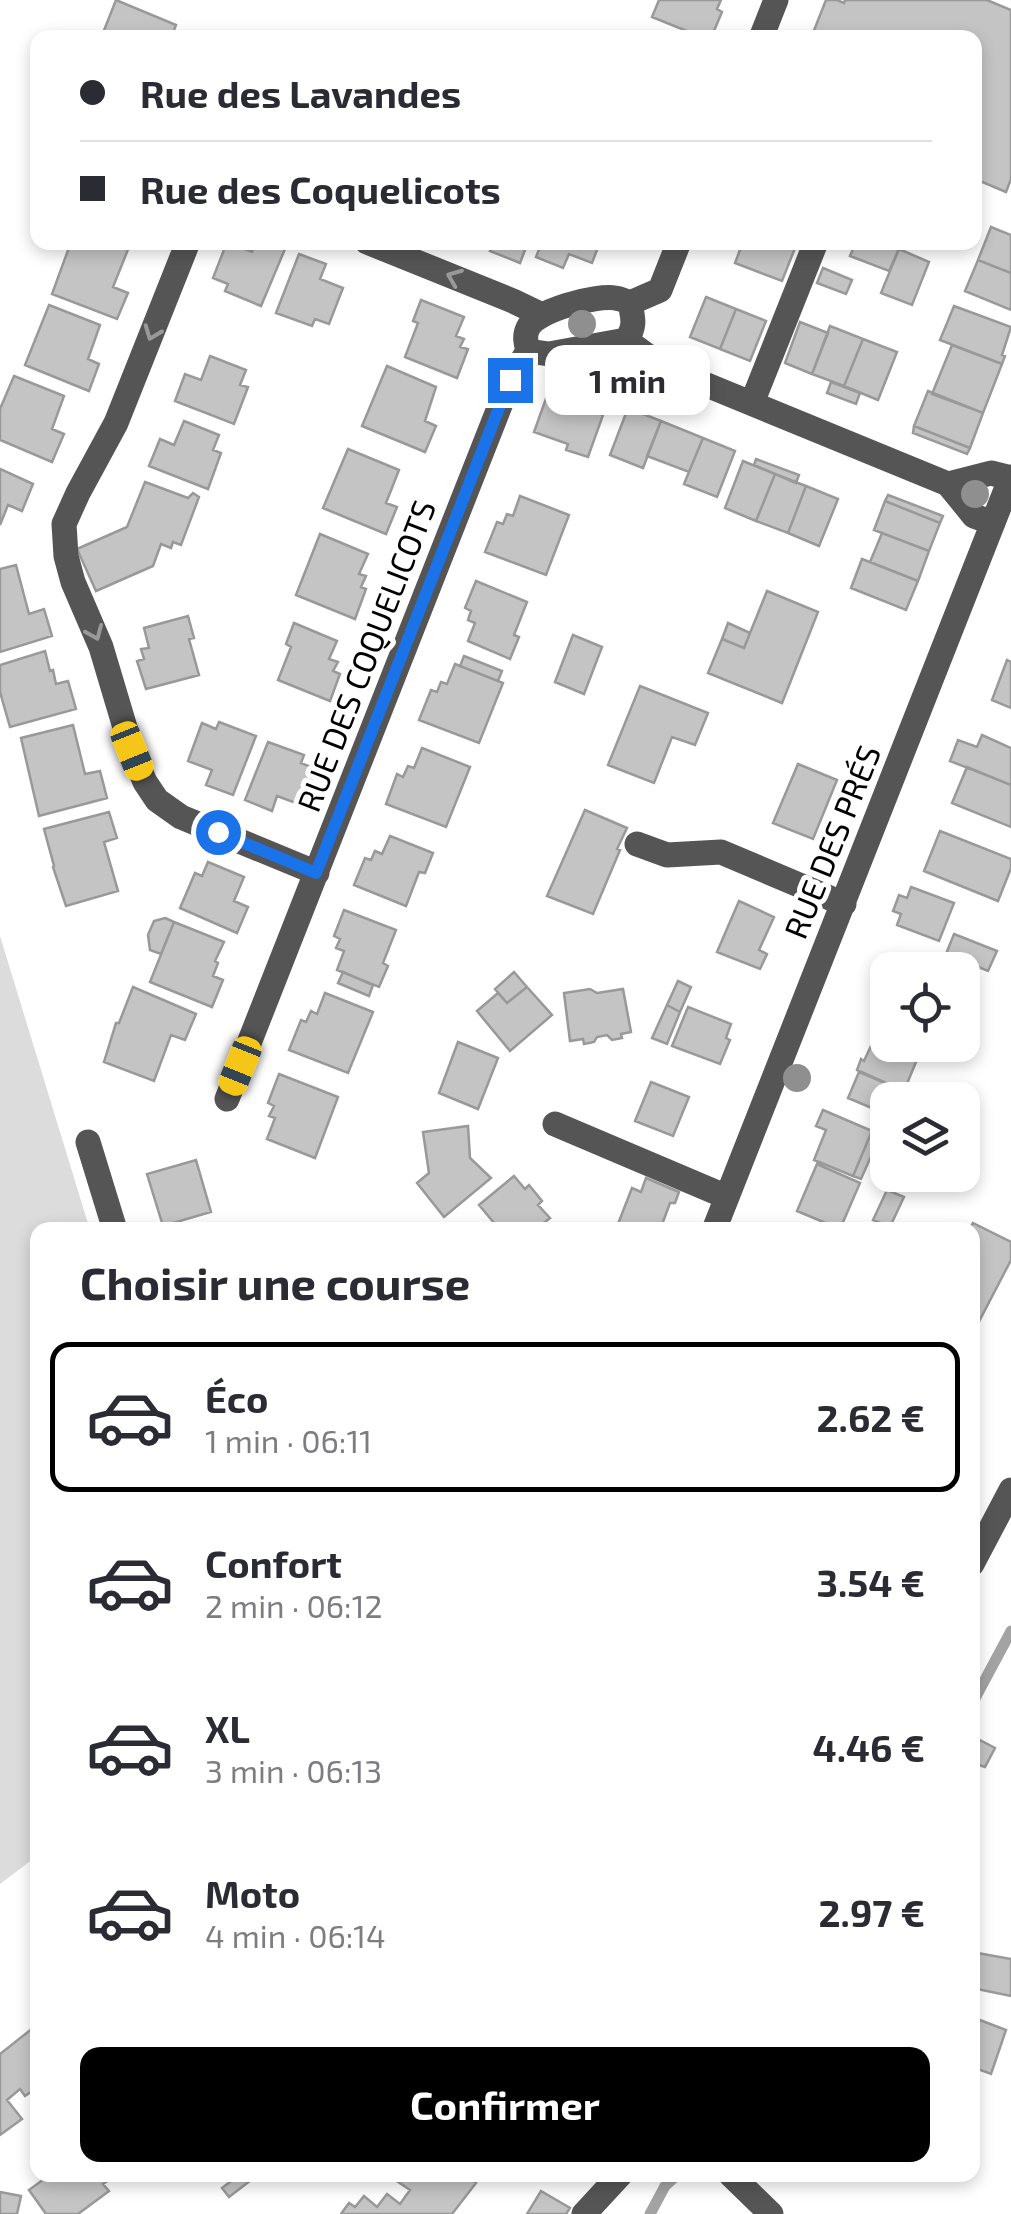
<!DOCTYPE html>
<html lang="fr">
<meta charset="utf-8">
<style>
body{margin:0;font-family:"Exo 2",sans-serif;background:#f2f2f3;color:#2b2b33;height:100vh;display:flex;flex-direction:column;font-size:38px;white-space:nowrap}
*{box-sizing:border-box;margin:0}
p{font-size:32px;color:#7c7c81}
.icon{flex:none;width:55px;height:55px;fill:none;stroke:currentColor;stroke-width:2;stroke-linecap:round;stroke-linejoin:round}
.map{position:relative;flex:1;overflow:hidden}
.drawer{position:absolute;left:30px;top:1222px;width:950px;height:960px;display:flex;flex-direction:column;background:#fff;border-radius:20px;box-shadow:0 5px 15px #0003}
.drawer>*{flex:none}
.banner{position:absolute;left:30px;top:30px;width:952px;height:220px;border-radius:20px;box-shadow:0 5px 15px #0003;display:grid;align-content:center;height:220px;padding:0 50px;background:#fff}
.controls{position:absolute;left:870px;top:952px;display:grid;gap:20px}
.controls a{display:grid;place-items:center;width:110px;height:110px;border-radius:20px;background:#fff;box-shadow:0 5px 15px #0003;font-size:50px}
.end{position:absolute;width:45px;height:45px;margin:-22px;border:12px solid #1a73e8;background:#fff;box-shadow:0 0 0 5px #fff}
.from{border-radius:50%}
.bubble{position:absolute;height:70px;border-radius:20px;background:#fff;box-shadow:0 5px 15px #0003;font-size:32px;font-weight:700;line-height:70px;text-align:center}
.car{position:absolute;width:30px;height:60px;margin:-30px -15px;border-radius:12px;box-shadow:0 0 8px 2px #0007;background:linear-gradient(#f5c518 24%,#345 0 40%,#f5c518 0 76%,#345 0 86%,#f5c518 0)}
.banner b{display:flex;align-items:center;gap:35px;height:95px;font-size:38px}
.banner b+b{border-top:2px solid #e1e1e2}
.banner i{width:25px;height:25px;background:#2b2b33}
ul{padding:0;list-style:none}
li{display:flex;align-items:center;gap:30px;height:150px;margin:0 20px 15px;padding:0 30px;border:5px solid transparent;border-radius:20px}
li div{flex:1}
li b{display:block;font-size:38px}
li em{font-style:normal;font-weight:700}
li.current{border-color:#000}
li>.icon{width:90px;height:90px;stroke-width:1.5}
h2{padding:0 50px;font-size:45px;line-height:120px}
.cta{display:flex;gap:20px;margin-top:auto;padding:20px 50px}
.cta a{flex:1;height:115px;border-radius:20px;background:#000;color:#fff;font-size:40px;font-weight:700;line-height:115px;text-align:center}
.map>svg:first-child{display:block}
</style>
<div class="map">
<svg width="1011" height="2214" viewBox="0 0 1011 2214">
<rect width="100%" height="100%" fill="#fff"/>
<!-- green -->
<path fill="#dcdcdc" d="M0 936 90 1230H38L37 1856 0 1884Z"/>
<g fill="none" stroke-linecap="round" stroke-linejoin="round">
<!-- stream -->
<path stroke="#a3a3a3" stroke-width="11" d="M972 1704 1011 1631
M650 2214 665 2186 677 2175"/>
</g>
<!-- building -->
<path fill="#c4c4c4" stroke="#999" stroke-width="2.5" d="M116 0 176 25 171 38H101Z
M659 0H721L717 9 722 12 711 38H704L652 17Z
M826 0H837L844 3 845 0H987L1011 10V179L1006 192 975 179V38H811Z
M991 227 1011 235V273L978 260Z
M71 242H131L113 287 128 293 117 319 52 294Z
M227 242 252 252 256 242H270L285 249 261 306 225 291 228 284 213 278Z
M484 242H528L520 263 490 251 492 246Z
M542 242H600L592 263 569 254 563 268 536 257Z
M743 242H781L795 248 782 281 735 263Z
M856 242H902L889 271 850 256Z
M899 249 929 262 912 305 881 293Z
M299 254 326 264 320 279 343 288 329 324 315 319 312 326 276 313Z
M978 260 1011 273V310L965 291Z
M823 268 852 280 846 294 817 283Z
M706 297 736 309 720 349 690 337Z
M421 300 464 317 456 336 464 339 460 347 468 349 457 378 405 357 418 323 413 321Z
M49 305 100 325 88 359 99 364 89 391 25 365Z
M954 306 1011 327 1002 355 1005 356 1002 364 940 340Z
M736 309 766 321 750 361 720 349Z
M800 322 828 333 812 374 785 363Z
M830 326 863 339 844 386 812 374Z
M863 339 897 352 878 400 844 386Z
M952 345 1002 364 983 413 932 394Z
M210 356 246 370 240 385 248 387 234 424 175 401 185 374 201 380Z
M387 366 436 387 425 421 436 426 425 452 362 426Z
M14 376 64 396 52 429 64 434 52 462 0 440V409Z
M553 379 581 390 578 397 588 400 585 408 603 415 588 457 566 450 568 444 534 432Z
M831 382 860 393 856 404 827 393Z
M928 391 983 413 970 448 914 426Z
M628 408 661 421 643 468 610 455Z
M184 421 219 435 213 450 221 453 208 489 149 466 160 439 174 445Z
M661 421 703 438 689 472 647 456Z
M914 426 970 448 967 454 913 433Z
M703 438 735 451 717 497 684 484Z
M348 449 399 470 386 503 397 507 386 534 323 508Z
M756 459 799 475 796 483 754 465Z
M743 461 775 474 756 521 725 508Z
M0 469 33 484 22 511 8 505 0 525Z
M775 474 806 486 788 533 756 521Z
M145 482 188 498 193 493 199 497 181 545 173 542 171 548 161 544 153 566 96 591 77 549 127 527Z
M806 486 838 499 819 546 788 533Z
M888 495 943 516 940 523 885 501Z
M520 496 569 515 546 575 485 552 497 522 503 524 507 514 513 516Z
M885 501 940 523 929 551 874 530Z
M882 533 929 551 918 581 870 562Z
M320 534 368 554 359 574 366 576 361 587 366 589 355 619 296 595Z
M862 559 918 581 906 610 851 588Z
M16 565 29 614 44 609 52 636 0 652V569Z
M476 581 527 602 514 635 519 637 510 659 468 641 475 623 468 620 471 611 465 608Z
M767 591 818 612 782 703 708 673 722 639 744 648Z
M188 616 194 638 189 639 199 675 146 689 137 661 144 659 141 649 149 648 144 628Z
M294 623 337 641 329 659 338 662 333 671 340 674 330 701 278 680 291 647 286 644Z
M728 623 750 633 744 648 722 639Z
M573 635 602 647 584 694 555 682Z
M45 651 50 671 53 670 56 684 68 681 76 709 10 727 0 692V665Z
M464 656 502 671 498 681 460 666Z
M1007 660 1011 662V708L992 700Z
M455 664 503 683 479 743 419 720 431 690 437 692 441 682 447 684Z
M640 686 708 713 695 745 672 737 654 783 608 765Z
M219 722 256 736 233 795 206 785 212 770 188 761 202 723 216 729Z
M73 725 85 774 100 771 107 798 39 816 21 738Z
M982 735 1011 748V785L950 761 958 740 977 747Z
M268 742 304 755 301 763 316 769 301 805 277 796 272 811 245 800Z
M422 748 470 767 446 827 386 804 397 774 403 777 408 766 414 768Z
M798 764 837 780 813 839 773 823Z
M967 767 1011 785V827L952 803Z
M585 810 627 828 617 849 620 850 593 914 547 896Z
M109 812 117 838 104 842 118 891 66 906 53 867 54 866 44 829Z
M940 831 1011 859V868L998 901 924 871Z
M390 836 433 853 425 873 419 872 406 906 354 885 365 858 371 860 375 851 382 854Z
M208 862 244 877 234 901 248 907 237 933 180 908 195 873 202 876Z
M911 887 954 903 939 941 897 925 901 914 893 911 899 895 907 898Z
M739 901 774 917 759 950 767 954 760 969 717 952Z
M344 910 396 930 383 963 388 966 379 987 337 970 344 951 336 948 340 939 334 936Z
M165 918 174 922 161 954 150 950 148 935 154 921Z
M174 922 224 942 215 961 218 963 213 976 223 980 212 1007 150 982Z
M954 934 997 951 988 971 946 954Z
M343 972 373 985 369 996 338 983Z
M514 972 527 987 507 1003 495 989Z
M678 981 691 987 680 1012 667 1005Z
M133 987 196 1014 185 1040 171 1035 154 1081 104 1062 116 1023H119Z
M527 987 552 1015 510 1051 477 1011 498 993 507 1003Z
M590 989 597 993 623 989 631 1032 621 1034 622 1038 612 1040 607 1035 597 1037 594 1042 584 1044 583 1039 570 1041 564 993Z
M325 993 373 1012 348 1073 289 1050 301 1020 306 1022 311 1011 317 1014Z
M667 1005 680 1012 667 1044 652 1038Z
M688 1007 731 1024 726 1038 730 1040 720 1064 672 1046Z
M885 1009 888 1010V1045H923L904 1091 857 1070 861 1059 864 1061 876 1035 872 1032 876 1021 880 1022Z
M458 1042 498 1058 478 1109 439 1093Z
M859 1072 890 1085 879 1111 848 1098Z
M279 1074 338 1097 315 1158 267 1139 275 1118 269 1116 274 1106 268 1103Z
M651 1082 689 1097 673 1136 635 1121Z
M823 1110 872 1131 853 1176 814 1160 826 1130 816 1126Z
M468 1126 470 1158 491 1178 444 1217 417 1183 429 1173 423 1132Z
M872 1131 881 1134 861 1179 853 1176Z
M196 1160 211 1212 163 1226 147 1174Z
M817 1164 860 1183 840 1229 797 1211Z
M514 1176 525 1189 529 1185 542 1201 538 1205 550 1218 535 1230H500L479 1205Z
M646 1178 679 1192 675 1203H670L660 1230 616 1229 632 1188 641 1192Z
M887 1190 904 1197 890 1227 873 1220Z
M973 1223 1011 1242V1260L972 1335V1230H969Z
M978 1739 995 1748 985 1767 972 1763V1750Z
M972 1952 1011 1959V1996L972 1988Z
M972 2017 1006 2030 991 2074 972 2067Z
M38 2024V2087L25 2096 20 2089 7 2100 22 2119 0 2135V2054Z
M41 2175H116L103 2184 109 2191 78 2214H46L29 2190 44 2179Z
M239 2175H253L255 2177 229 2197 222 2188Z
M392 2175H466L476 2183 452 2214H341L349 2203 355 2207 364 2196 377 2207 387 2194 400 2204 410 2190 391 2177Z
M541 2191 570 2208 566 2214H527Z
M0 2192 21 2196 17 2214H0Z"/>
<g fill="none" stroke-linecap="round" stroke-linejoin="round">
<!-- minor -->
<path stroke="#555" stroke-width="25" d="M761 38 776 0
M188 242 116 423 78 493 64 524 66 556 73 582 101 647 132 751 145 782 157 800 181 817 317 873
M367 242 513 301 540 314
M630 303 660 290 679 242
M626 340 663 367 948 484 974 516 993 523
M528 351 549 354 626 340C636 327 633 318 630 303
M528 351C526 343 524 336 528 328 536 310 596 295 615 298 622 299 624 300 630 303
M752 403 816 242
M948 484 991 473 1011 478
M637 844 667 855 721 852 844 904
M227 1099 510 380 528 351
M555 1124 727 1197
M88 1142 115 1230
M714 1230 1011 477
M972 1564 1011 1490
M731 2175 771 2214
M584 2214 620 2175"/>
</g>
<!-- trees -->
<g fill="#8f8f8f">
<circle cx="582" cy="324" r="14"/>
<circle cx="975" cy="494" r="14"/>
<circle cx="797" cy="1078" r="14"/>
</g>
<!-- one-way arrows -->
<defs><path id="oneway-chevron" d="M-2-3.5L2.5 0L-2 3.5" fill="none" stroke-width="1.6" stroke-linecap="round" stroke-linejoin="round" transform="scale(2.5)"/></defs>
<g stroke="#999">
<use href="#oneway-chevron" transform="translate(454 277) rotate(-158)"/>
<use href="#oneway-chevron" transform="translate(152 333) rotate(111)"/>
<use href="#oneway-chevron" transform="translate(95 633) rotate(67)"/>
</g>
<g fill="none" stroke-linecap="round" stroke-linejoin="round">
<!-- route -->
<path stroke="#1a73e8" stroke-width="12" d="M218 832 316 873 510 380"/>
</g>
<g text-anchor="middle" stroke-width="10" stroke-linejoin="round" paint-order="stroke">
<!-- street labels -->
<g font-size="32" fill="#000" stroke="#fff">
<text transform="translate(367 656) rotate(-69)" y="11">RUE DES COQUELICOTS</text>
<text transform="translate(833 842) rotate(-68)" y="11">RUE DES PRÉS</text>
</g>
</g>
</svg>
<div class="controls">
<a><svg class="icon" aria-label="locate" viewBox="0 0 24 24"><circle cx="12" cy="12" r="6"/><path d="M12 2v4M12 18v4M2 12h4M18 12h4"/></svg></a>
<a><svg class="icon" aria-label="layers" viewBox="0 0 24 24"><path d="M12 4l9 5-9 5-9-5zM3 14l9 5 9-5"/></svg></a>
</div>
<i class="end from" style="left:218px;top:832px"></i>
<i class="end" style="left:510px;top:380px"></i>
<div class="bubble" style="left:545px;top:345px;width:165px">1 min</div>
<i class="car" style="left:132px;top:751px;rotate:158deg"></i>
<i class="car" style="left:240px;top:1066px;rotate:202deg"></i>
<div class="banner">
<b><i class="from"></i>Rue des Lavandes</b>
<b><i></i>Rue des Coquelicots</b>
</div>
<section class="drawer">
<h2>Choisir une course</h2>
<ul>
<li class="current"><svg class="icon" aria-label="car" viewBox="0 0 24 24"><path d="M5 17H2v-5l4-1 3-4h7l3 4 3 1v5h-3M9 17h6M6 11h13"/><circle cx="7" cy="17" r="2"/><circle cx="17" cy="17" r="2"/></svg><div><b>Éco</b><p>1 min · 06:11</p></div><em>2.62 €</em></li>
<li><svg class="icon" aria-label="car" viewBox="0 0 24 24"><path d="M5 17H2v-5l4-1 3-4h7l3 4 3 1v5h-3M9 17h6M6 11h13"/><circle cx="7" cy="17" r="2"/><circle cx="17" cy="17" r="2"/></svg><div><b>Confort</b><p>2 min · 06:12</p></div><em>3.54 €</em></li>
<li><svg class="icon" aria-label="car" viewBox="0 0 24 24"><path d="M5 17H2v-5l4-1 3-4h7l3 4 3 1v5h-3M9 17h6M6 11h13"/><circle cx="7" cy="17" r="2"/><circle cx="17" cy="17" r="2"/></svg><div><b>XL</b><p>3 min · 06:13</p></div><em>4.46 €</em></li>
<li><svg class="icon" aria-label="car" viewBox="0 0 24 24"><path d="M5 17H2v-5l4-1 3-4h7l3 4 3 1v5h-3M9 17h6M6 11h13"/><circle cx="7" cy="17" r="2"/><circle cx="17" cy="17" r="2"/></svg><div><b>Moto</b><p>4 min · 06:14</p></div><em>2.97 €</em></li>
</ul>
<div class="cta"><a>Confirmer</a></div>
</section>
</div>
